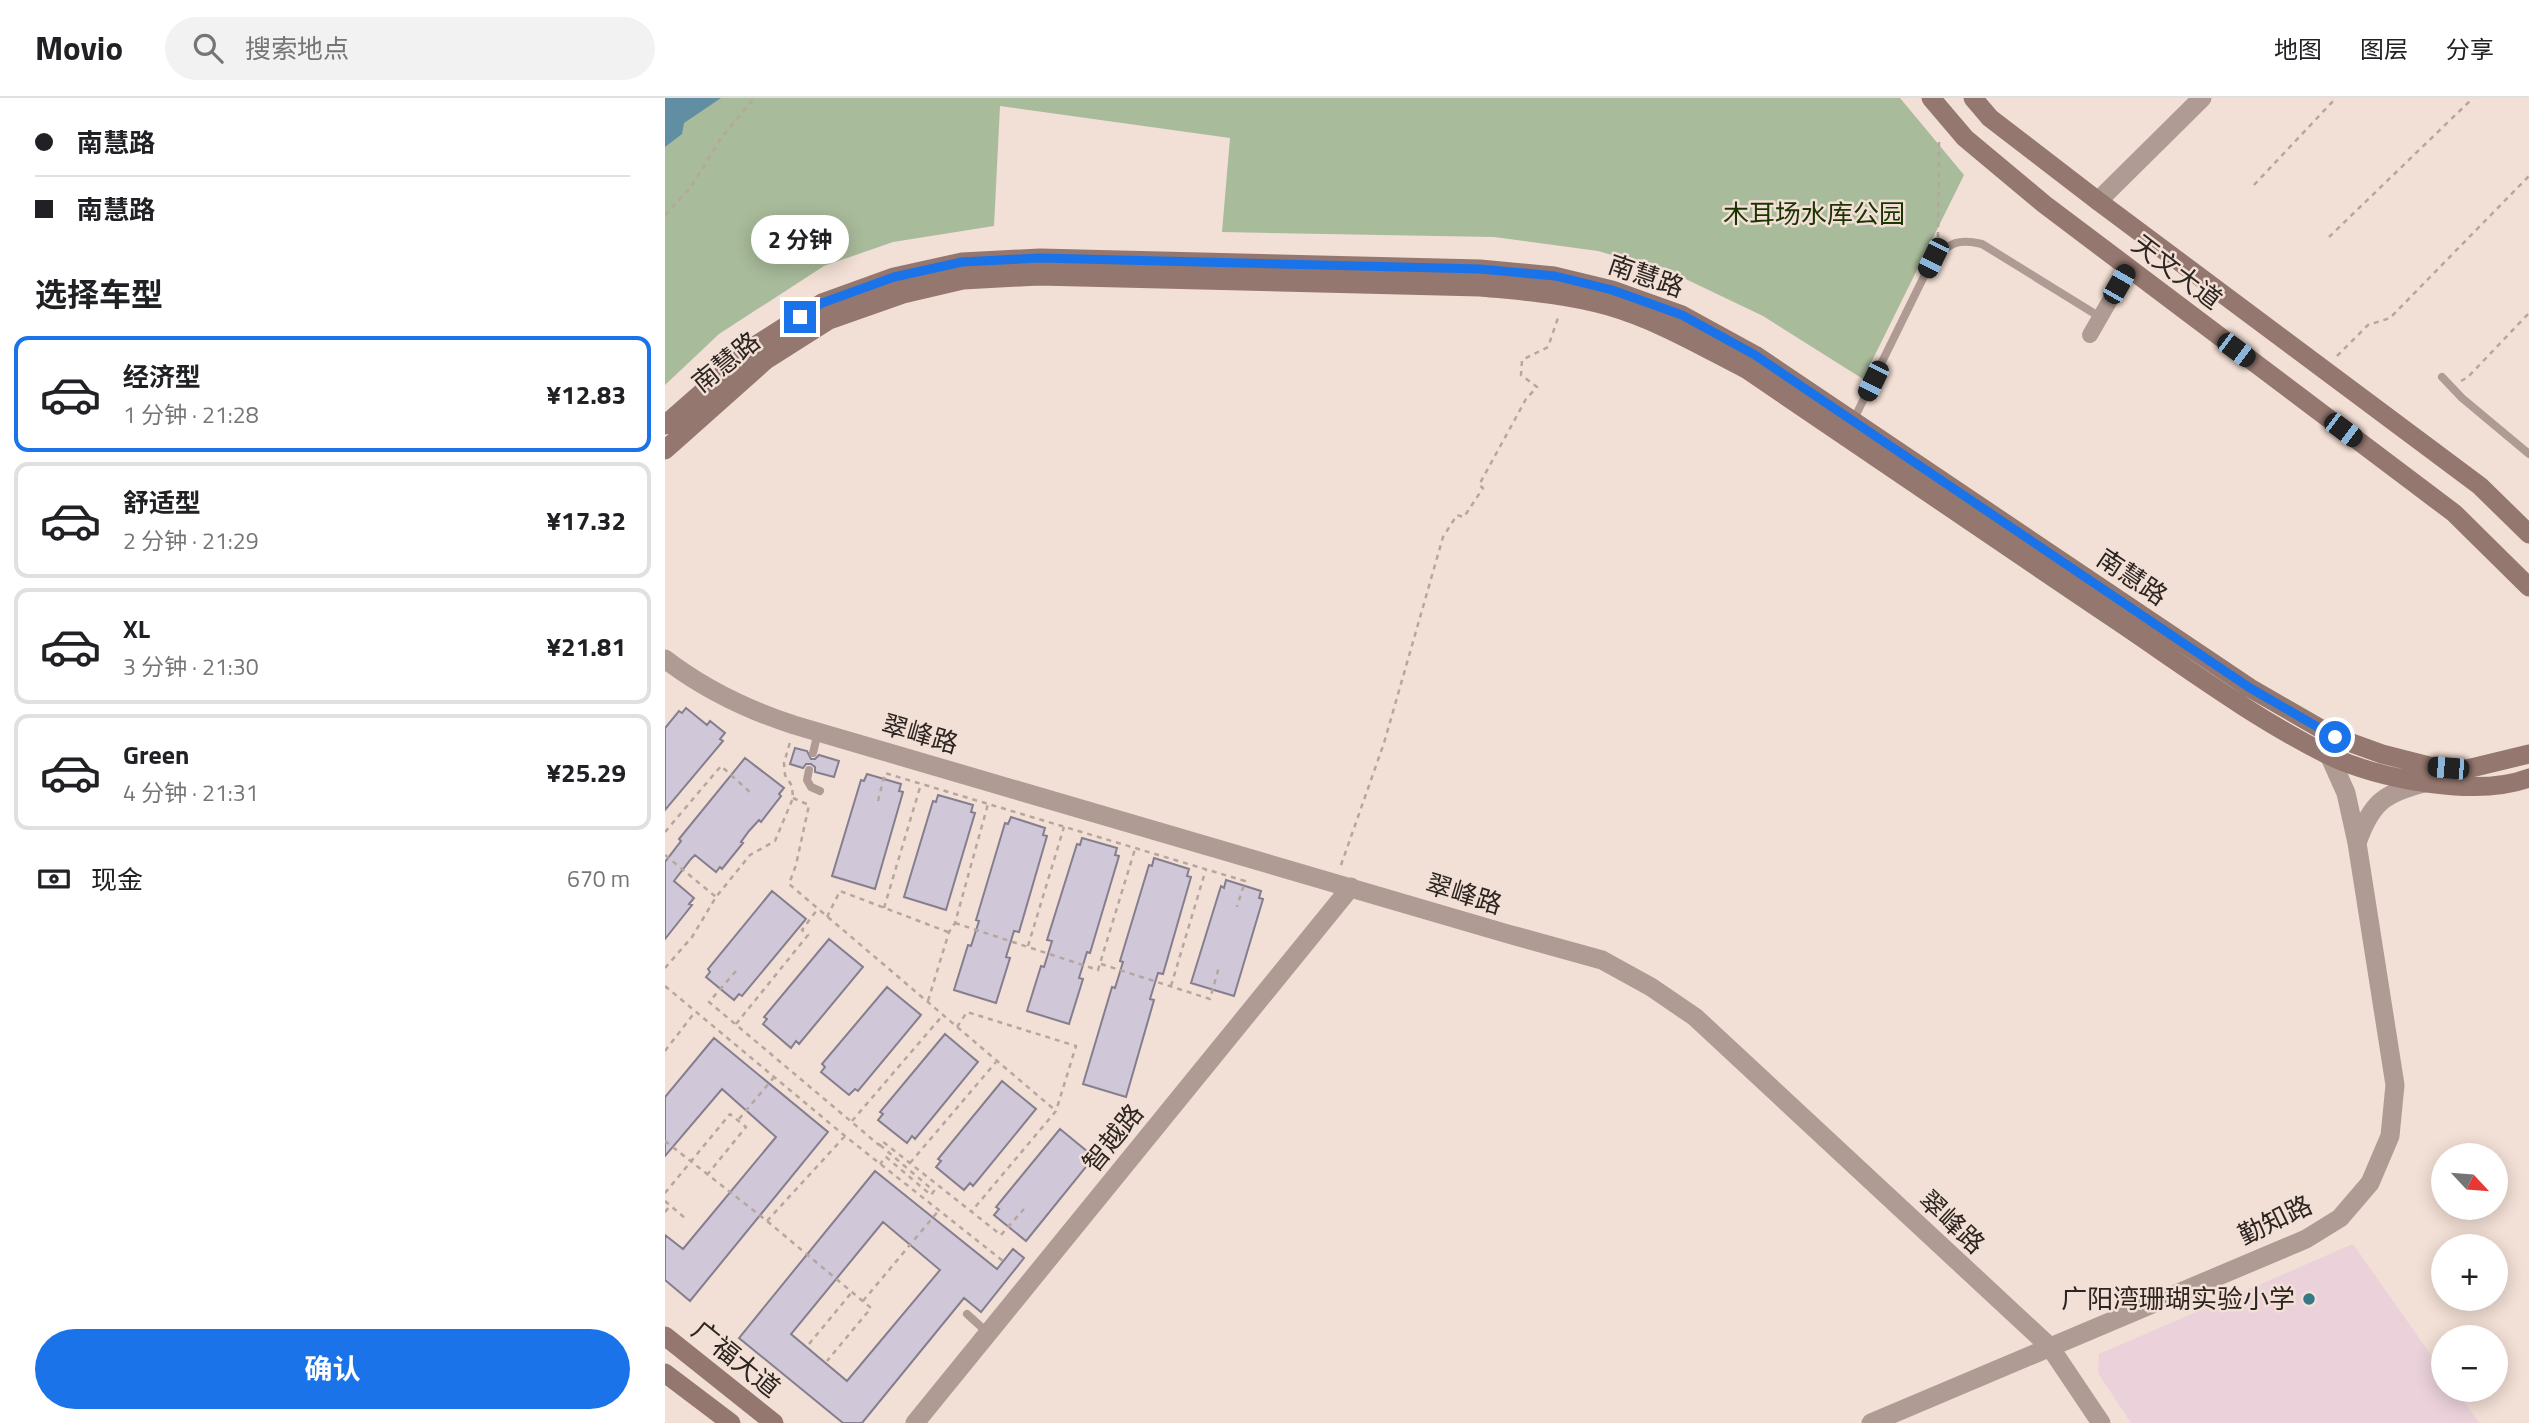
<!DOCTYPE html>
<html lang="zh">
<meta charset="utf-8">
<style>
body{margin:0;font-family:"Titillium Web","Noto Sans SC",sans-serif;background:#f2f2f2;color:#202124;height:100vh;display:flex;flex-direction:column;font-size:26px;white-space:nowrap}
*{box-sizing:border-box;margin:0}
p{font-size:23px;color:#757577}
.icon{flex:none;width:38px;height:38px;fill:none;stroke:currentColor;stroke-width:2;stroke-linecap:round;stroke-linejoin:round}
.map{position:relative;flex:1;overflow:hidden}
.sheet{display:flex;flex-direction:column;background:#fff;width:665px}
.sheet>*{flex:none}
.hud{display:grid;align-content:center;height:154px;padding:0 35px;background:#fff}
.needle{width:46px;rotate:116deg}
.controls{position:absolute;left:1766px;top:1045px;display:grid;gap:14px}
.controls a{display:grid;place-items:center;width:77px;height:77px;border-radius:50%;background:#fff;box-shadow:0 4px 18px #0003;font-size:35px}
.end{position:absolute;width:32px;height:32px;margin:-16px;border:9px solid #1a73e8;background:#fff;box-shadow:0 0 0 4px #fff}
.from{border-radius:50%}
.bubble{position:absolute;height:49px;border-radius:24px;background:#fff;box-shadow:0 4px 18px #0003;font-size:23px;font-weight:700;line-height:49px;text-align:center}
.car{position:absolute;width:21px;height:42px;margin:-21px -10px;border-radius:9px;box-shadow:0 0 5px 2px #0007;background:linear-gradient(#222 24%,#8ab4d8 0 40%,#222 0 76%,#8ab4d8 0 86%,#222 0)}
.hud b{display:flex;align-items:center;gap:24px;height:66px;font-size:26px}
.hud b+b{border-top:2px solid #e0e0e0}
.hud i{width:18px;height:18px;background:#202124}
ul{padding:0;list-style:none}
li{display:flex;align-items:center;gap:21px;height:116px;margin:0 14px 10px;padding:0 21px;border:4px solid #e0e0e0;border-radius:14px}
li div{flex:1}
li b{display:block;font-size:26px}
li em{font-style:normal;font-weight:700}
li.active{border-color:#1a73e8}
li>.icon{width:63px;height:63px;stroke-width:1.5}
h2{padding:0 35px;font-size:32px;line-height:84px}
.pay{display:flex;align-items:center;gap:18px;height:77px;padding:0 35px;font-size:26px}
.pay p{margin-inline-start:auto}
.primary-button{display:flex;gap:14px;margin-top:auto;padding:14px 35px}
.primary-button a{flex:1;height:80px;border-radius:42px;background:#1a73e8;color:#fff;font-size:28px;font-weight:700;line-height:80px;text-align:center}
header{display:flex;align-items:center;gap:42px;box-sizing:border-box;height:98px;padding:0 35px;background:#fff;border-bottom:2px solid #e0e0e0}
header strong{font-size:33px}
nav{display:flex;gap:38px;margin-inline-start:auto;font-size:24px}
.search{width:490px;height:63px;background:#f2f2f2;display:flex;align-items:center;gap:18px;box-sizing:border-box;padding:0 24px;border-radius:38px;color:#757577;font-size:26px}
main{display:flex;flex:1;min-height:0}
.map>svg:first-child{display:block}
</style>
<header>
<strong>Movio</strong>
<div class="search"><svg class="icon" aria-label="search" viewBox="0 0 24 24"><circle cx="10" cy="10" r="6"/><path d="M15 15l6 6"/></svg>搜索地点</div>
<nav><a>地图</a><a>图层</a><a>分享</a></nav>
</header>
<main>
<section class="sheet">
<div class="hud">
<b><i class="from"></i>南慧路</b>
<b><i></i>南慧路</b>
</div>
<h2>选择车型</h2>
<ul>
<li class="active"><svg class="icon" aria-label="car" viewBox="0 0 24 24"><path d="M5 17H2v-5l4-1 3-4h7l3 4 3 1v5h-3M9 17h6M6 11h13"/><circle cx="7" cy="17" r="2"/><circle cx="17" cy="17" r="2"/></svg><div><b>经济型</b><p>1 分钟 · 21:28</p></div><em>¥12.83</em></li>
<li><svg class="icon" aria-label="car" viewBox="0 0 24 24"><path d="M5 17H2v-5l4-1 3-4h7l3 4 3 1v5h-3M9 17h6M6 11h13"/><circle cx="7" cy="17" r="2"/><circle cx="17" cy="17" r="2"/></svg><div><b>舒适型</b><p>2 分钟 · 21:29</p></div><em>¥17.32</em></li>
<li><svg class="icon" aria-label="car" viewBox="0 0 24 24"><path d="M5 17H2v-5l4-1 3-4h7l3 4 3 1v5h-3M9 17h6M6 11h13"/><circle cx="7" cy="17" r="2"/><circle cx="17" cy="17" r="2"/></svg><div><b>XL</b><p>3 分钟 · 21:30</p></div><em>¥21.81</em></li>
<li><svg class="icon" aria-label="car" viewBox="0 0 24 24"><path d="M5 17H2v-5l4-1 3-4h7l3 4 3 1v5h-3M9 17h6M6 11h13"/><circle cx="7" cy="17" r="2"/><circle cx="17" cy="17" r="2"/></svg><div><b>Green</b><p>4 分钟 · 21:31</p></div><em>¥25.29</em></li>
</ul>
<div class="pay"><svg class="icon" aria-label="cash" viewBox="0 0 24 24"><path d="M3 7h18v10H3z"/><circle cx="12" cy="12" r="2"/></svg>现金<p>670 m</p></div>
<div class="primary-button"><a>确认</a></div>
</section>
<div class="map">
<svg width="1864" height="1325" viewBox="0 0 1864 1325">
<rect width="100%" height="100%" fill="#f2dfd5"/>
<!-- education -->
<path fill="#ebd2da" d="M1688 1146 1778 1274V1292H1791L1814 1325H1466L1433 1275 1434 1256Z"/>
<!-- green -->
<path fill="#a8bb9a" d="M0 0H1235L1299 77 1198 281 1098 218 1006 174 933 153 829 139 557 134 565 40 335 8 329 128 228 144 159 168 54 236 0 287Z"/>
<!-- water -->
<path fill="#618ea2" d="M0 0H56L19 25 17 36 0 49Z"/>
<!-- building -->
<path fill="#d0c8d9" stroke="#857e8e" stroke-width="2" fill-rule="evenodd" d="M21 610 42 627 45 623 60 635 55 641 58 643 0 712V630L14 613 17 615Z
M130 650 142 653 146 661H150L154 657 174 663 169 679 150 674V669L146 666H141L138 670 125 666Z
M80 660 119 690 114 696 116 698 96 724 94 722 84 733 76 744 78 745 57 771 55 769 51 774 30 757 26 761 9 783 29 800 24 806 27 807 0 841V764L16 743 14 741Z
M202 676 236 686 234 693 238 694 210 791 167 778 196 682 199 683Z
M273 697 308 707 306 714 310 715 281 812 239 799 268 703 271 704Z
M346 719 380 730 378 737 382 738 354 834 349 833 341 859 345 860 331 905 289 892 303 847 306 848 314 823 311 822 340 725 343 726Z
M417 740 452 750 450 757 454 758 425 855 422 854 414 880 418 881 404 926 362 913 376 868 379 869 387 843 382 842 412 746 415 747Z
M489 760 524 771 522 778 526 779 498 876 493 875 485 901 489 902 461 999 418 986 447 889 450 890 458 864 455 863 484 767 487 768Z
M561 782 596 793 594 800 598 801 569 898 526 885 556 788 559 790Z
M107 793 141 821 77 898 74 896 69 902 41 879 45 874 43 871Z
M164 841 198 869 134 946 131 943 126 950 98 926 102 921 99 919Z
M222 889 256 917 193 993 190 991 184 997 156 974 160 969 157 966Z
M280 936 313 964 250 1041 247 1038 242 1045 213 1022 218 1016 215 1014Z
M49 940 163 1034 25 1203 0 1182V1137L18 1151 111 1039 57 991 0 1058V999Z
M337 983 371 1011 308 1088 305 1085 299 1092 271 1069 276 1063 273 1061Z
M395 1031 429 1059 361 1143 329 1117 334 1111 331 1109Z
M210 1073 332 1171 348 1151 359 1160 316 1214 299 1200 197 1325H178L74 1240ZM218 1124 275 1172 182 1283 126 1236Z"/>
<g fill="none" stroke-linecap="round" stroke-linejoin="round">
<!-- path -->
<path stroke="#b6a69e" stroke-width="2.5" stroke-dasharray="5 5" stroke-linecap="butt" d="M1589 87 1671 0
M0 117 26 89 56 40 89 0
M1273 139 1274 41
M1664 139 1808 0
M1672 258 1703 227 1725 220 1864 78
M1796 283 1803 279 1864 215
M128 700 144 707 131 767 124 786 391 1013
M213 703 220 675 580 783 572 809
M0 734 56 668 86 695
M0 757 51 799
M676 767 719 645 778 439 792 417 799 419 818 390 814 387 861 301 872 289 856 277 857 262 883 249 894 217
M219 810 256 686
M162 819 175 793 283 834
M290 825 433 872 470 751
M363 848 399 729
M436 866 545 901 554 869
M0 870 27 839 51 799 85 757 110 743 128 700 127 688 120 677 119 665 125 644
M71 873 44 904 214 1047 217 1043 336 1137 359 1111
M0 888 180 1038 338 1163
M506 888 541 771
M263 903 284 834 290 825 323 706
M71 926 143 837 137 832 152 812
M292 929 302 914 411 948 391 1013 306 1114
M0 953 30 914
M74 1021 110 978
M187 1023 278 917
M0 1043 102 1123 206 1210 162 1263
M215 1047 269 1093 266 1097 221 1059 215 1066
M245 1065 331 964
M0 1095 65 1016 81 1029 42 1077
M0 1103 20 1120
M0 1114 5 1108
M102 1123 180 1038
M198 1203 275 1111
M144 1246 187 1194"/>
<!-- service -->
<path stroke="#af9b94" stroke-width="8" d="M1777 279 1797 300 1864 356
M1188 323 1268 160C1286 145 1293 140 1317 146L1435 219
M148 655 153 634
M144 672 142 682 146 689 155 693
M302 1216 323 1235"/>
<!-- minor -->
<path stroke="#af9b94" stroke-width="16" d="M1425 237 1463 171"/>
<!-- tertiary -->
<path stroke="#af9b94" stroke-width="19" d="M1433 103 1537 0
M0 561C39 591 83 612 129 627L843 836 937 862 986 889 1030 919 1385 1249 1436 1325
M1692 745C1706 705 1719 695 1759 685
M250 1325 686 789
M1206 1325 1641 1141 1675 1120 1705 1085 1725 1038 1730 987 1692 745 1681 695 1664 657"/>
<!-- secondary -->
<path stroke="#94776e" stroke-width="19" d="M1266 0 1300 40 1379 106 1789 415 1864 489
M1308 0 1325 20 1433 103 1815 388 1864 436
M0 327 91 247 157 205 229 179 297 164 375 160 815 171 889 178 947 192 1017 217 1090 257 1585 590 1670 639 1717 656 1764 668 1802 671 1864 656
M0 352 101 262 164 222 238 196 298 182 374 178 815 189C857 193 902 196 943 208 992 222 1036 248 1081 271 1199 351 1317 431 1436 512 1510 561 1583 617 1663 657 1712 681 1812 700 1864 680
M0 1238 109 1325
M0 1275 66 1325"/>
</g>
<g fill="none" stroke-linecap="round" stroke-linejoin="round">
<!-- route -->
<path stroke="#1a73e8" stroke-width="9" d="M135 219 157 205 229 179 297 164 375 160 815 171 890 178 947 192 1017 217 1090 257 1585 590 1670 639"/>
</g>
<!-- markers -->
<circle fill="#357988" stroke="#f2dfd5" stroke-width="2.5" cx="1644" cy="1201" r="7"/>
<g text-anchor="middle" stroke-width="5" stroke-linejoin="round" paint-order="stroke">
<!-- park labels -->
<g font-size="26" fill="#1a3500" stroke="#f2dfd5">
<text x="1149" y="125">木耳场水库公园</text>
</g>
<!-- street labels -->
<g font-size="26" fill="#2c2521" stroke="#f2dfd5">
<text transform="translate(1512 174) rotate(37)" y="9">天文大道</text>
<text transform="translate(981 178) rotate(19)" y="9">南慧路</text>
<text transform="translate(61 264) rotate(-39)" y="9">南慧路</text>
<text transform="translate(1467 479) rotate(34)" y="9">南慧路</text>
<text transform="translate(255 636) rotate(16)" y="9">翠峰路</text>
<text transform="translate(799 796) rotate(17)" y="9">翠峰路</text>
<text transform="translate(448 1040) rotate(-51)" y="9">智越路</text>
<text transform="translate(1610 1122) rotate(-26)" y="9">勤知路</text>
<text transform="translate(1287 1124) rotate(43)" y="9">翠峰路</text>
<text transform="translate(71 1261) rotate(39)" y="9">广福大道</text>
</g>
<!-- poi labels -->
<g font-size="26" fill="#2c2521" stroke="#f2dfd5" text-anchor="end">
<text x="1630" y="1210">广阳湾珊瑚实验小学</text>
</g>
</g>
</svg>
<div class="controls">
<a><svg class="needle" viewBox="-14 -14 28 28"><path d="M0-13l5 13h-10z" fill="#e53935"/><path d="M0 13l5-13h-10z" fill="#757577"/></svg></a>
<a>+</a>
<a>−</a>
</div>
<i class="end from" style="left:1670px;top:639px"></i>
<i class="end" style="left:135px;top:219px"></i>
<div class="bubble" style="left:86px;top:117px;width:98px">2 分钟</div>
<i class="car" style="left:1268px;top:160px;rotate:206deg"></i>
<i class="car" style="left:1454px;top:186px;rotate:30deg"></i>
<i class="car" style="left:1571px;top:252px;rotate:127deg"></i>
<i class="car" style="left:1208px;top:283px;rotate:206deg"></i>
<i class="car" style="left:1678px;top:332px;rotate:127deg"></i>
<i class="car" style="left:1783px;top:670px;rotate:275deg"></i>
</div>
</main>
